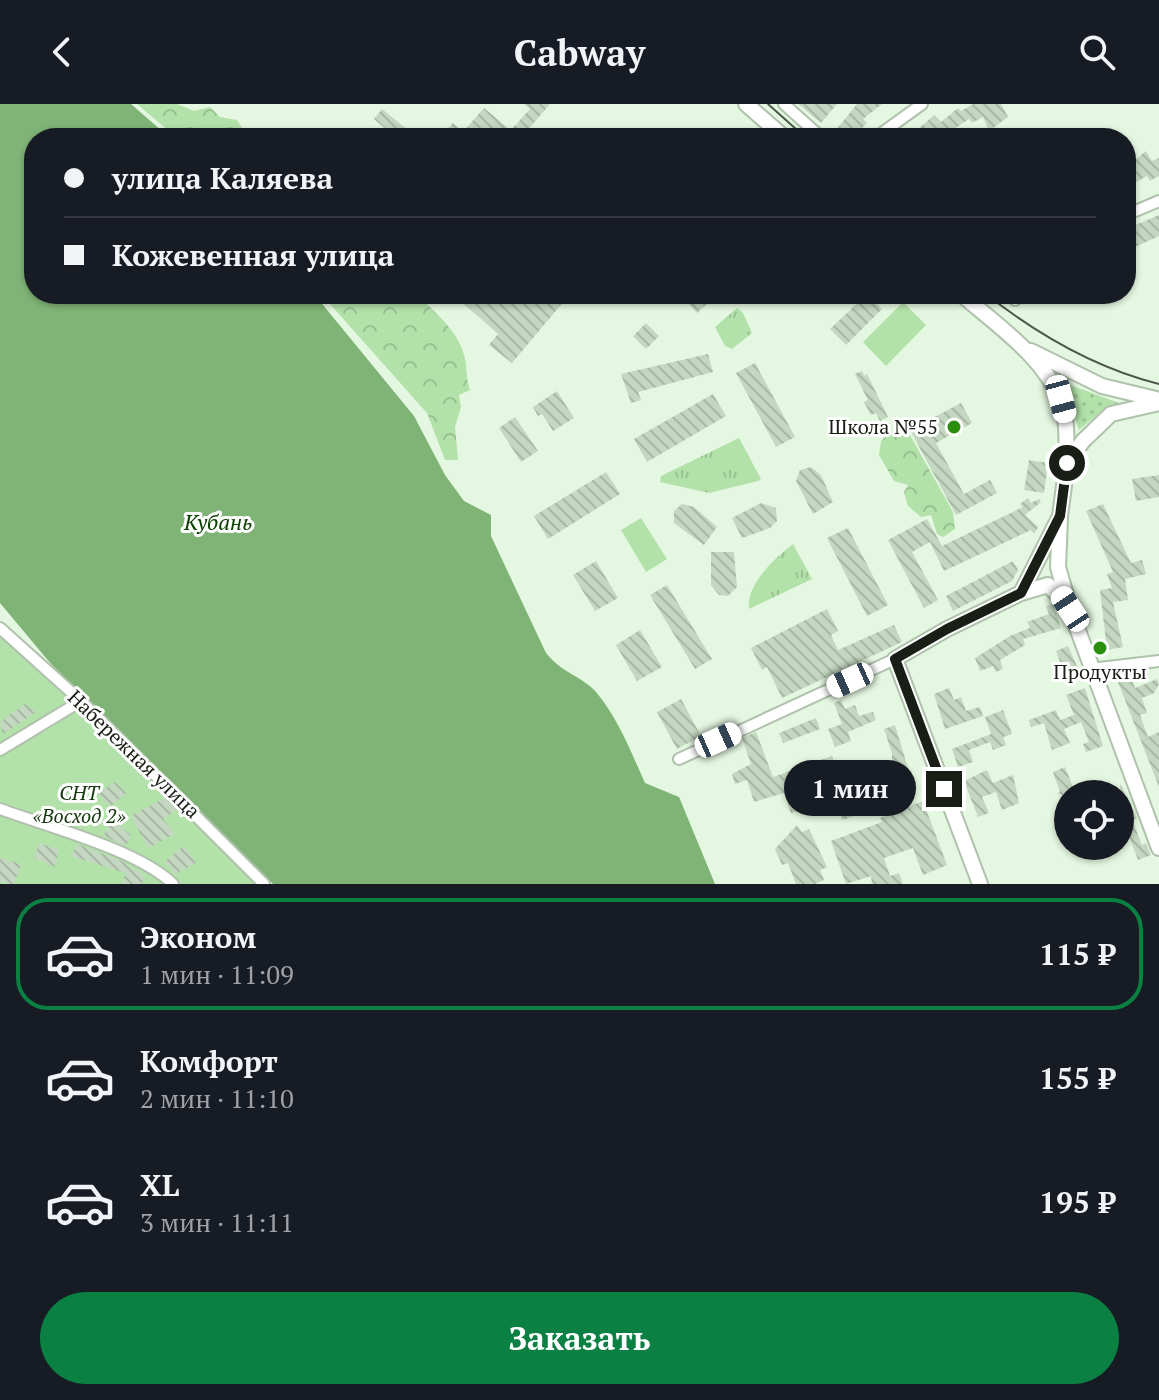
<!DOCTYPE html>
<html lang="ru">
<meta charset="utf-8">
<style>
body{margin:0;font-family:"PT Serif",serif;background:#20242c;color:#f1f3f6;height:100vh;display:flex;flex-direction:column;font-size:30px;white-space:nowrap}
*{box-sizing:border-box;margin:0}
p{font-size:26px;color:#9ea1a6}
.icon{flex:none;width:44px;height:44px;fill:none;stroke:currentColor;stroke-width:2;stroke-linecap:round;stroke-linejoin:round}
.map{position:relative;height:780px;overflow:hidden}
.drawer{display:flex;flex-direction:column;background:#171b24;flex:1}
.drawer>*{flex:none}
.guide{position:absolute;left:24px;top:24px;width:1112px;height:176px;border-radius:32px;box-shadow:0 2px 6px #0004;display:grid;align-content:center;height:176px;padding:0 40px;background:#171b24}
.tools{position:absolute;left:1054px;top:676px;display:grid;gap:16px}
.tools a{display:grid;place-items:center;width:80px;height:80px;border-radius:50%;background:#171b24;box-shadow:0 2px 6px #0004;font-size:40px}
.end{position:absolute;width:36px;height:36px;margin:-18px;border:10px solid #191f17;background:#fff;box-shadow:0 0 0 4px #fff}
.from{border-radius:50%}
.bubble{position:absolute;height:56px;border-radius:28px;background:#171b24;box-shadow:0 2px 6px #0004;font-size:26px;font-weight:800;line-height:56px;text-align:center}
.car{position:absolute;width:24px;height:48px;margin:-24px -12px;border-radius:10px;box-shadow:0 0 6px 2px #0007;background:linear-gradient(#fff 24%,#345 0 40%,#fff 0 76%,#345 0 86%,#fff 0)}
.guide b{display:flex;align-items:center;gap:28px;height:76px;font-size:30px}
.guide b+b{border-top:2px solid #363941}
.guide i{width:20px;height:20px;background:#f1f3f6}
ul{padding:14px 0 0;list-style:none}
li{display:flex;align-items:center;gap:24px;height:112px;margin:0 16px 12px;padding:0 24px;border:4px solid transparent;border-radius:32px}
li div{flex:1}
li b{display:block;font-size:30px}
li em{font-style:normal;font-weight:800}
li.active{border-color:#0b8043}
li>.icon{width:72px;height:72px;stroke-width:1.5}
.action{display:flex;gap:16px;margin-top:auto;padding:16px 40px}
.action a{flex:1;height:92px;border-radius:48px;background:#0b8043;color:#fff;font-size:32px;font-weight:800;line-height:92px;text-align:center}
header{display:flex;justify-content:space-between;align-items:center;height:104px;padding:0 40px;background:#171b24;font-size:36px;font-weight:800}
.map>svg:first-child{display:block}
</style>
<header><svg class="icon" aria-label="back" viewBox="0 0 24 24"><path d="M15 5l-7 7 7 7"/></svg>Cabway<svg class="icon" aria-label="search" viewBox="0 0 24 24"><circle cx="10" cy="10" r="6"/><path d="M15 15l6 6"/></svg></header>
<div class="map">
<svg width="1159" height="780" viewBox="0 0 1159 780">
<defs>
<pattern id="grass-dots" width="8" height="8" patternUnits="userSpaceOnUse" patternTransform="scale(2)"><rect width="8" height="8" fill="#b3e1aa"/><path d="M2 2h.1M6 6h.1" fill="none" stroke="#99c192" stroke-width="1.8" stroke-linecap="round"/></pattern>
<pattern id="forest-crowns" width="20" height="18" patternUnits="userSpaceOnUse" patternTransform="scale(2)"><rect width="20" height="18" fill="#b3e1aa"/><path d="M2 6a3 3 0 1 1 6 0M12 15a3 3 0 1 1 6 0" fill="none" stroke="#99c192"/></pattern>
<pattern id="park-tufts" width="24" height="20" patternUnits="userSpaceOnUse" patternTransform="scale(2)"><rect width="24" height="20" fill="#b3e1aa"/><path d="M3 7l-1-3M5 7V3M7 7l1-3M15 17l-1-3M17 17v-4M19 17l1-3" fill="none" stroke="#99c192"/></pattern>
<pattern id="building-back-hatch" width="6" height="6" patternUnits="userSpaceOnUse" patternTransform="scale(2)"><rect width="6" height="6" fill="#c4d7c1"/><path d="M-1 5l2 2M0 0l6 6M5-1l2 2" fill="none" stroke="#a8b8a5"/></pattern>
</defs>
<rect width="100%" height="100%" fill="#e4f7e0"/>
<!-- grass -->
<path fill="url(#grass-dots)" d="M1062 278 1119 299 1103 306 1079 326Z"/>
<!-- forest -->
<path fill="url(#forest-crowns)" d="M137 0H177L194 7 210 3 220 13 237 16 248 34H177Z
M321 190H417C435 209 460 228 465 255 467 266 466 275 470 286L459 291 461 303 455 323 458 356H445L427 309Z
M906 324 953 408 955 425 943 433 937 430 931 411 921 413 908 402 904 388 908 381 894 377 879 351 881 337 891 327Z"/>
<!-- park -->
<path fill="url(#park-tufts)" d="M737 204 743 209 752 229 732 245 725 242 715 223Z
M739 334 761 375 758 377 709 389 660 378 661 372Z
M793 440 812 475 749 505C746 480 775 454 793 440Z"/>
<!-- garden -->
<path fill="#b3e1aa" d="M903 198 926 221 886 262 863 238Z
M641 414 667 455 646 468 621 426Z
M0 518 90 602 268 780H0Z"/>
<!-- water -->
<path fill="#80b477" d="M0 0H131L170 34H34V190H314L414 312 445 371 464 397 491 411V432L546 549C562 569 583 573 596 588 618 614 631 648 645 679L679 693 715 780H273L51 560 0 499Z"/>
<!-- building -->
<path fill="url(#building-back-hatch)" d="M524 0H550L521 34H517L509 28 530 5Z
M798 0H837L821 19Z
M857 0H882L863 15 867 19 852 34H845L836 26Z
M973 0H1001L1008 13 989 27 983 13 972 19 969 15 940 34H908L934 11 941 18 958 4 961 7Z
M484 4 509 25 501 34H457L447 25 453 19 463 28Z
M382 5 408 26 401 34H396L374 15Z
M1146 47 1152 57 1159 54V72L1150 77 1147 72 1133 80 1126 63Z
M1159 111V132L1126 147V125Z
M453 190H570L512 259 489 241 498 230Z
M680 190H718L697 209Z
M867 190 882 205 846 241 830 225Z
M646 219 659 232 646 245 633 232Z
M708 250 713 268 638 288 641 296 631 299 621 270Z
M755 259 795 333 776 343 736 269Z
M862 267 864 272 867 270 888 313 880 317 876 309 871 311 864 298 868 296 855 270Z
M557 287 574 314 553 327 542 310 538 312 533 303Z
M713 290 726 312 647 358 634 335Z
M961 299 972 319 936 339 964 390 990 376 997 389 956 411 910 326Z
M515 313 538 347 521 358 499 324Z
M1029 356 1048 359 1044 389 1024 386Z
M811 363 821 371 833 398 813 410 796 377 800 366Z
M606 368 620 390 548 435 534 412Z
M1159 371V393L1136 397 1132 375Z
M1028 394 1031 399 1039 395 1041 398 1025 411 1038 423 1034 430 1031 426 944 467 930 438 912 448 938 496 924 504 888 436 927 415 942 442 1023 403 1020 400Z
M761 399 776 404 777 417 770 424 742 434 732 414Z
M682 400 694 403 717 423 704 441 674 419V407Z
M1103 400 1131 459 1142 456 1146 470 1125 475 1128 496 1113 498 1123 543 1107 546 1100 486 1112 484 1107 470 1113 468 1086 407Z
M848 424 888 501 867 512 827 434Z
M711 448H734L737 483 728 492 719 491 711 481Z
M596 457 618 494 595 507 573 471Z
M1013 457 1018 466 1012 477 953 507 946 492Z
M667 481 712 555 695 565 650 491Z
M1053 500 1061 524 1023 535 1025 541 1000 556 1003 565 996 568 993 562 980 567 975 554 1010 532 1030 524 1027 518 1049 510 1046 502Z
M827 505 838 527 831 531 838 546 894 521 902 538 782 594 767 563 762 566 751 544Z
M640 526 662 563 637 577 616 541Z
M1068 542 1080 569 1066 574 1056 547Z
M1131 573 1135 584 1157 575 1159 580 1154 589 1142 594 1147 609 1140 611 1148 633 1159 628V683L1118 578Z
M949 584 954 596 961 593 966 607 980 603 983 612 945 625 934 590Z
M1085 584 1103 642 1086 648 1083 640 1089 638 1081 618 1064 625 1070 639 1052 646 1044 619 1031 623 1029 616 1056 606 1060 616 1074 611 1066 591Z
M681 595 701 632 677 645 657 608Z
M841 596 845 605 855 601 859 612 873 608 876 616 848 628 851 637 835 643 828 625 842 620 834 599Z
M25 600 36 608 3 630 0 618Z
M1003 606 1012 630 1003 633 1006 641 993 646 990 638 969 646 973 658 958 663 952 645 991 630 985 613Z
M816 614 820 625 783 639 779 629Z
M895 621 908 664 891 670 888 661 892 660V649L884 625Z
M756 628 773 673 832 652 849 697 868 690 872 699 852 706 854 712 842 716 825 666 796 676 806 704 791 709 784 689 754 698 747 676 735 680 732 670 751 660 742 634Z
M1065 663 1073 683 1082 680 1086 688 1068 690 1067 706 1061 690H1057L1060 688 1053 668Z
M987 666 993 679 1013 671 1019 699 1002 706 996 688 982 693 989 709 978 713 964 677Z
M115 678 126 689 110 703 98 689Z
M1120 679 1137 714 1132 716 1142 741 1146 739 1151 751 1138 756 1129 732 1124 734 1120 725Z
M166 693 178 705 163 715 175 730 148 744 131 712Z
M923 697 947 761 923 771 913 744 884 754 890 772 899 769 903 780H872L871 772 846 780 831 737 882 718 880 714Z
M111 715 131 731 126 742 104 732Z
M797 721 802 728 809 725 827 763 820 766 824 776 815 780H796L788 759 782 761 775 745Z
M39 739 59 746 55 763 34 754Z
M77 740 121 757 145 772 142 780H122L126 769 71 752Z
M184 742 196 759 175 770 165 757Z
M0 754 21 760 14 780 0 778Z"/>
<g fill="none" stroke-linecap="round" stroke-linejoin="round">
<!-- street casing -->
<g stroke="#afc2ac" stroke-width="14">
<path id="street" d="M784 0 822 34
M875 34 922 0
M1126 111 1159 97
M1009 190 1015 196 1019 190
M0 524 81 597 264 780
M1090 565 1159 557
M0 646 81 597
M679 655 895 555
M0 705C49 723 138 746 173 780"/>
</g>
<!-- secondary casing -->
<g stroke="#afc2ac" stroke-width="18">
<path id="secondary" d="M746 0 785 34
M961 190C995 220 1045 253 1061 298 1068 317 1066 339 1067 359
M1031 247 1102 282 1156 295
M1060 414 1058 463 1070 505 1159 744
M1021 489 1048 481 1065 498
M980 780 895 555 947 525 1021 489 1060 412 1067 359 1083 337 1111 310 1159 299"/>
</g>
<!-- street -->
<use href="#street" stroke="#fff" stroke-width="10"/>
<!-- secondary -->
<use href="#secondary" stroke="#fff" stroke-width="14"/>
<!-- tram -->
<path stroke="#4c564a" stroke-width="2" d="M768 0 806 34
M986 190C1038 231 1095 264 1159 280"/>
</g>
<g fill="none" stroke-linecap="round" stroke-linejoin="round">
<!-- route -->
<path stroke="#191f17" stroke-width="10" d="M944 685 895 555 947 525 1021 489 1060 412 1067 359"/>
</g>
<!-- markers -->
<g fill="#298f0d" stroke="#fefefe" stroke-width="3">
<circle cx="954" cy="323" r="8"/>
<circle cx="1100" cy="544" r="8"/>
</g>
<g text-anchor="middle" stroke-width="6" stroke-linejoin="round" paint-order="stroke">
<!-- poi labels -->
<g font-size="20" fill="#191f17" stroke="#fefefe" text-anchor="end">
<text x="938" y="330">Школа №55</text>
<text x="1100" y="575" text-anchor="middle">Продукты</text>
</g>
<!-- street labels -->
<g font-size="20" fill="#191f17" stroke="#fefefe">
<text transform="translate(134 650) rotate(44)" y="7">Набережная улица</text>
</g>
<!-- park labels -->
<g font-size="20" font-style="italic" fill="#15380e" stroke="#fefefe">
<text x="79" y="696">СНТ<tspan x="79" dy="23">«Восход 2»</tspan></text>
</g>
<!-- water labels -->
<g font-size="22" font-style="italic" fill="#0b4000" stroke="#fefefe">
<text x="218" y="426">Кубань</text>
</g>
</g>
</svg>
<div class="tools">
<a><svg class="icon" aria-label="locate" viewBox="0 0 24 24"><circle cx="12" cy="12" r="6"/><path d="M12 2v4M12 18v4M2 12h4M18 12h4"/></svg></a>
</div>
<i class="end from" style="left:1067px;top:359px"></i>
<i class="end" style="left:944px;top:685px"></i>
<div class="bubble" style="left:784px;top:656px;width:132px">1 мин</div>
<i class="car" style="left:1061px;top:295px;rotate:165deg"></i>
<i class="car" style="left:1070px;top:505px;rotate:327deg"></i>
<i class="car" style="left:850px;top:576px;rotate:246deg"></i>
<i class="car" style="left:718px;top:636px;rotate:66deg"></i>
<div class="guide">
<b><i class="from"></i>улица Каляева</b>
<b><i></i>Кожевенная улица</b>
</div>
</div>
<section class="drawer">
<ul>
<li class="active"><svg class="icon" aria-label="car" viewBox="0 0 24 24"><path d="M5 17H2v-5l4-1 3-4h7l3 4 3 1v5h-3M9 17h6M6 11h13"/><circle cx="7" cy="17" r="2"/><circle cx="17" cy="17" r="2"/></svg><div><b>Эконом</b><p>1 мин · 11:09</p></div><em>115 ₽</em></li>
<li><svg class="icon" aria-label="car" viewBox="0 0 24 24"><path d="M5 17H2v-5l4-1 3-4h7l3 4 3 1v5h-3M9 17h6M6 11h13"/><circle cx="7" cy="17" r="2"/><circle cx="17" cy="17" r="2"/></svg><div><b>Комфорт</b><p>2 мин · 11:10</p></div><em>155 ₽</em></li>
<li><svg class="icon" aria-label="car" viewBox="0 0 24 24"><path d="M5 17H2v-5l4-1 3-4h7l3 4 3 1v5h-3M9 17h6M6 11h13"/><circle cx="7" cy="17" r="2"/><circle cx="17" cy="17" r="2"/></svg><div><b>XL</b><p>3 мин · 11:11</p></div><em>195 ₽</em></li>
</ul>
<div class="action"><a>Заказать</a></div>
</section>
